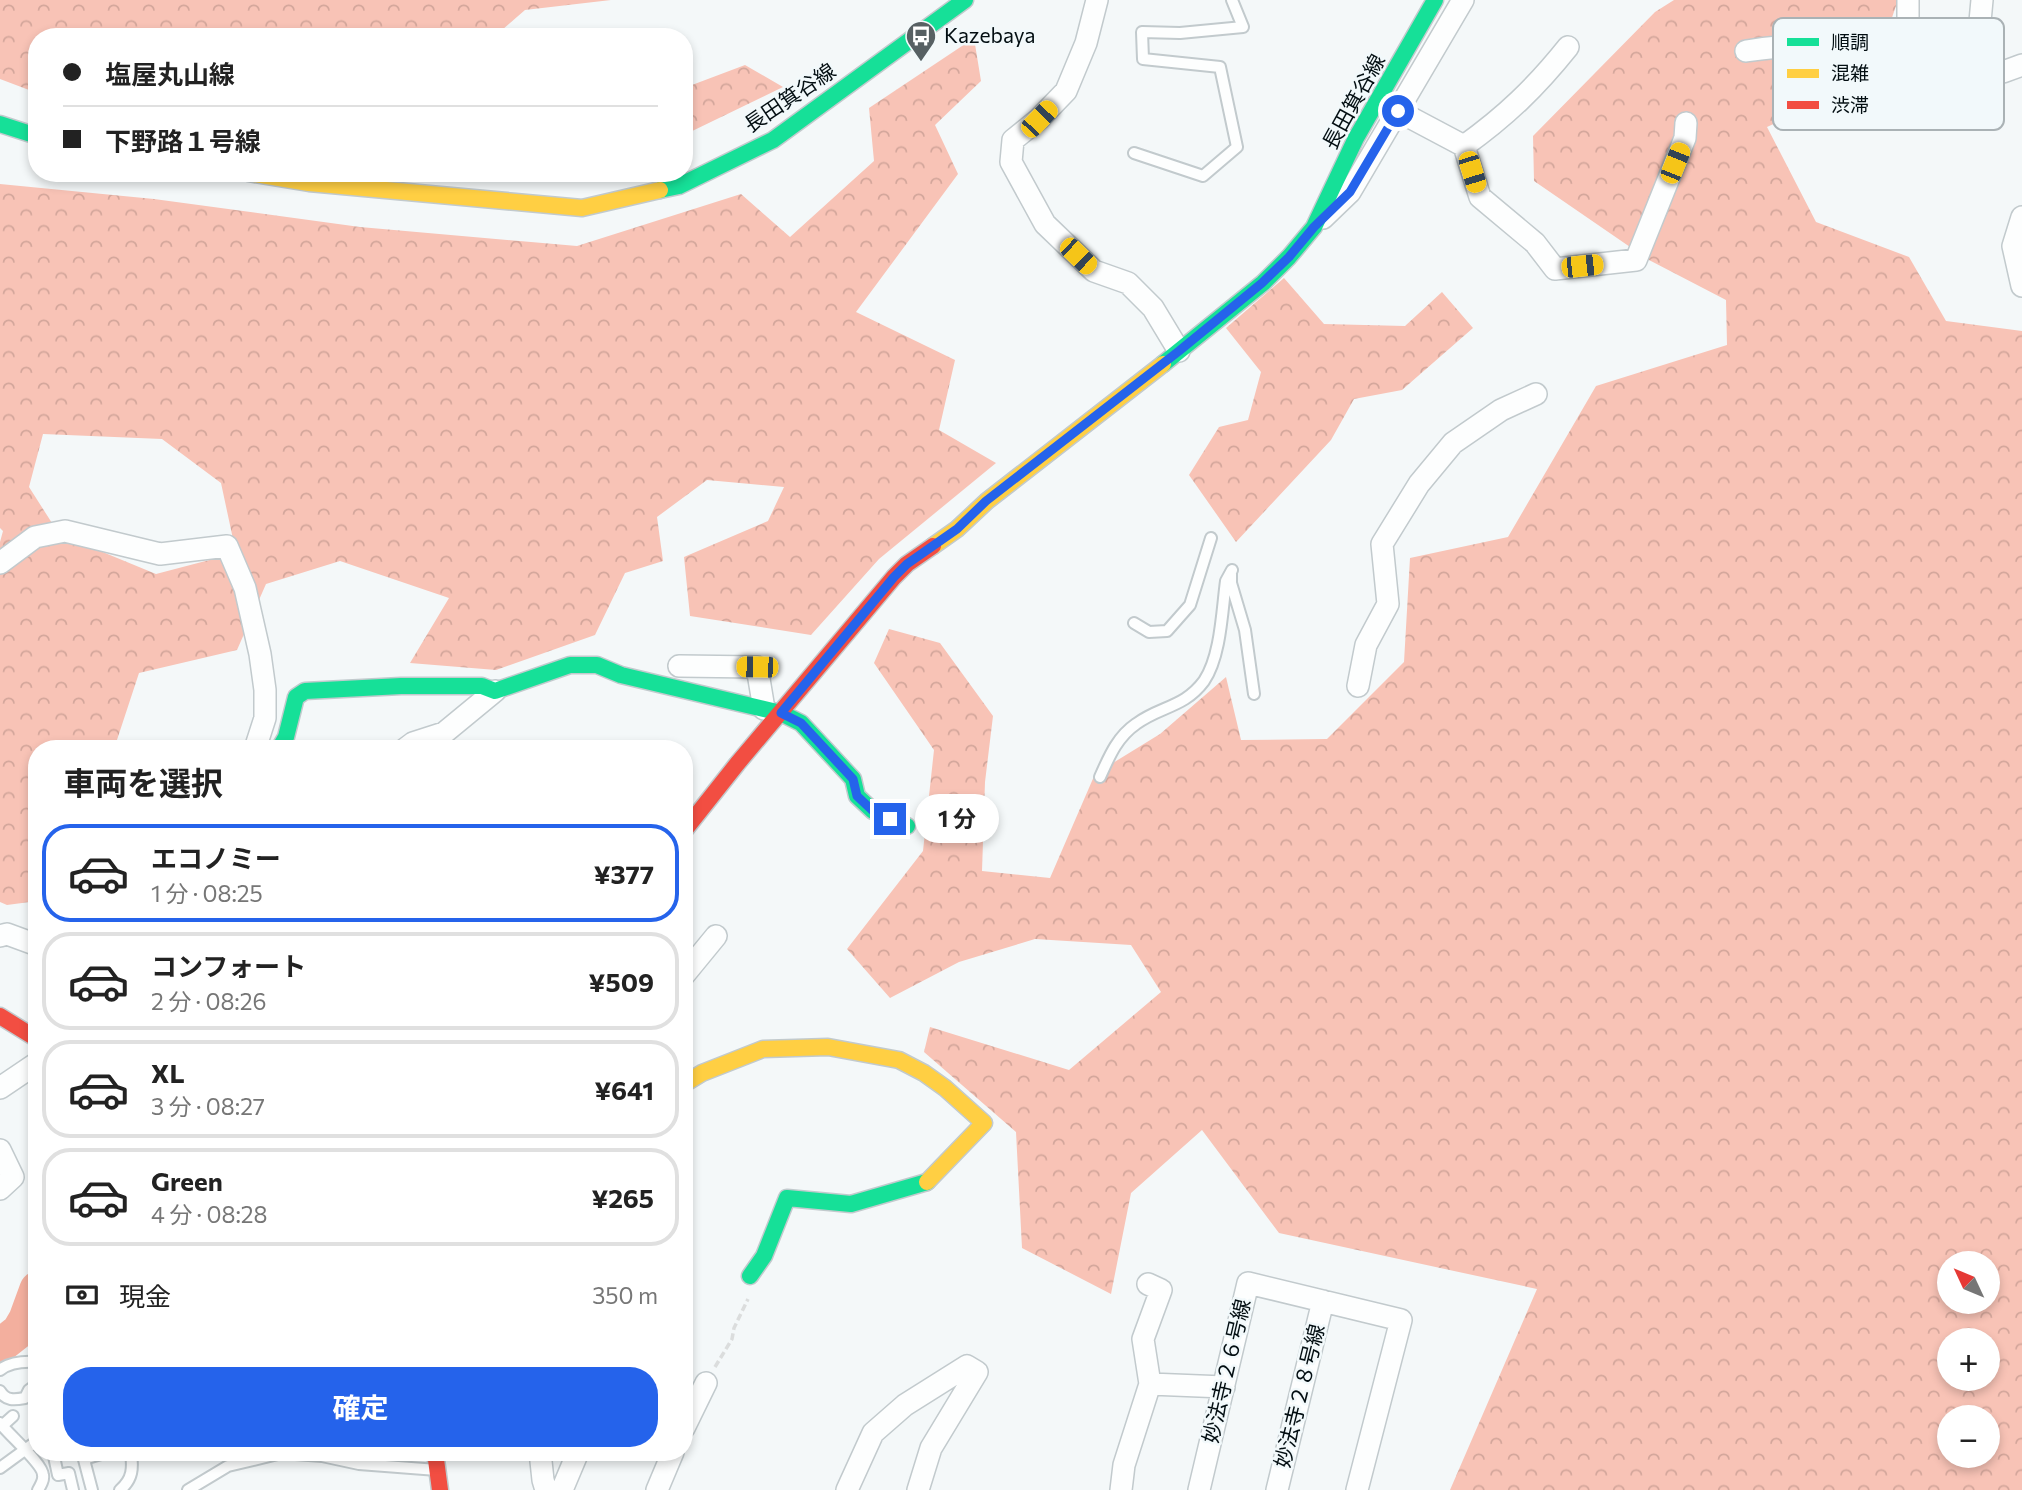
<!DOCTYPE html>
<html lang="ja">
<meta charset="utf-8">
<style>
body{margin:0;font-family:Commissioner,"Noto Sans JP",sans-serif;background:#f2f2f2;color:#222;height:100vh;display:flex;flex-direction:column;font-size:26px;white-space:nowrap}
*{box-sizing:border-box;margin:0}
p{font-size:23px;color:#767676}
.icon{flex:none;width:38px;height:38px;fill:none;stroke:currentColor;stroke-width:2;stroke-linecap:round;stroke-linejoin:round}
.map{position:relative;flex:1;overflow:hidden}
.panel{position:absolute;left:28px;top:740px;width:665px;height:721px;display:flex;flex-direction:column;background:#fff;border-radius:28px;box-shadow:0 4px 10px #0003}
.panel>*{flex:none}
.banner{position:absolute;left:28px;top:28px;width:665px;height:154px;border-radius:28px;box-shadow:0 4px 10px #0003;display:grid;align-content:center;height:154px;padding:0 35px;background:#fff}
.needle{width:46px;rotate:314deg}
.tools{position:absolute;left:1937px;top:1251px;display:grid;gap:14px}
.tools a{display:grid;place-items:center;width:63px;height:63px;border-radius:50%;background:#fff;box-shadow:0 4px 10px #0003;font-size:35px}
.end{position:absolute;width:32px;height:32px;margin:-16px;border:9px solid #2563eb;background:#fff;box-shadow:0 0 0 4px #fff}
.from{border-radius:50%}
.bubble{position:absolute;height:49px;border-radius:24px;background:#fff;box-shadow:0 4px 10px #0003;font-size:23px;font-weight:700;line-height:49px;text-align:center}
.car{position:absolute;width:21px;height:42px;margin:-21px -10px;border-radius:9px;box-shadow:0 0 5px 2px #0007;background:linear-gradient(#f5c518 24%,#345 0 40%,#f5c518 0 76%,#345 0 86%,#f5c518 0)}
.banner b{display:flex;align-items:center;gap:24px;height:66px;font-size:26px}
.banner b+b{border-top:2px solid #e0e0e0}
.banner i{width:18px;height:18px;background:#222}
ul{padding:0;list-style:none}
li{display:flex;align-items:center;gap:21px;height:98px;margin:0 14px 10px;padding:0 21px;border:4px solid #e0e0e0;border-radius:28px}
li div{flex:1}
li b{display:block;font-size:26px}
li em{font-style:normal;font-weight:700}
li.current{border-color:#2563eb}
li>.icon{width:63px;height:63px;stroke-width:1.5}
h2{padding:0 35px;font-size:32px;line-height:84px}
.pay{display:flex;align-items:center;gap:18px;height:77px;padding:0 35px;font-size:26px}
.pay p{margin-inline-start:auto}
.primary-button{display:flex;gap:14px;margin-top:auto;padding:14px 35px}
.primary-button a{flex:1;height:80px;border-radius:28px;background:#2563eb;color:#fff;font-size:28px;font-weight:700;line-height:80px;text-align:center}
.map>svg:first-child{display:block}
</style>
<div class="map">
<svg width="2022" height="1490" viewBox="0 0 2022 1490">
<defs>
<pattern id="forest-crowns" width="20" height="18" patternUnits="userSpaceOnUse" patternTransform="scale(1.75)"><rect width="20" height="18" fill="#f8c3b6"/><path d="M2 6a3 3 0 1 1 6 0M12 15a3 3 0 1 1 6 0" fill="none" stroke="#d3a69b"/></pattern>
</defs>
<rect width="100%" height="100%" fill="#f4f8f9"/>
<!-- forest -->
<path fill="url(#forest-crowns)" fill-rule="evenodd" d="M0 0H611L525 10 494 37H37V93L0 79Z
M1674 0H1898L1871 79 1767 127 1816 222 1909 257 1946 321 2022 331V1490H1450L1537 1289 1279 1233 1202 1130 1131 1193 1111 1294 1022 1248 1016 1132 924 1052 930 1027 1069 1070 1161 992 1131 945 1035 939 959 962 890 998 847 949 923 851 934 750 874 663 889 629 940 643 993 716 985 782 982 871 1050 878 1095 774 1160 734 1226 677 1241 740 1327 739 1404 662 1410 558 1508 537 1596 386 1727 345 1726 300 1649 260 1534 181 1533 136 1655 12ZM1950 1264H1988V1302H1950ZM1950 1340H1988V1379H1950ZM1950 1418H1988V1456H1950Z
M974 38 981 81 935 125 958 174 856 312 955 360 939 430 996 463 879 559 811 635 690 616 684 557 768 521 784 487 707 480 657 517 663 561 625 573 595 635 496 670 410 663 449 598 340 561 266 584 237 650 139 673 114 749H37V901L7 905 0 902V542L3 531 0 528V184L154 199 360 227 577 246 741 194 790 237 874 161 869 108ZM43 434 162 439 221 483 236 553 156 574 59 534 29 487Z
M745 65 783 87 684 135V88Z
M1284 278 1324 324 1405 326 1442 292 1473 328 1402 390 1354 399 1331 440 1236 542 1189 475 1219 427 1248 420 1261 372 1226 328Z"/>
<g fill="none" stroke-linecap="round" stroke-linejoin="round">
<!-- river -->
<path stroke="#f3af9e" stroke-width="35" d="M0 1346 19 1331 26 1319 37 1289"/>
<!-- lane casing -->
<g stroke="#c2cacd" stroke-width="14">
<path id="lane" d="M1134 153 1203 176 1237 147 1220 67 1143 59 1142 32 1180 33 1243 27 1232 0
M1231 574V583L1245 630 1254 694
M1134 623 1149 632 1167 631 1190 605 1211 538
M1100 777C1109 757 1117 737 1136 724 1160 706 1184 708 1204 681 1221 656 1222 610 1226 581L1232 570
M0 1370C10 1362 24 1361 37 1362
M0 1391C6 1401 14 1400 25 1398L29 1390 37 1384
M0 1423C9 1435 43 1464 43 1475 44 1480 41 1485 38 1490
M2 1426 13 1416
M53 1452 58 1475 69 1473 73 1490
M82 1452 92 1490
M84 1459 108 1452
M0 1468 37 1441
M120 1490C133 1479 133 1468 131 1452
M188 1490 228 1466 282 1453 322 1456 359 1464 437 1470"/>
</g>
<!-- street casing -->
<g stroke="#c2cacd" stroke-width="24">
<path id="street" d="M1097 0 1086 43 1066 91 1039 119 1013 140 1011 162 1045 224 1094 271 1128 283 1153 308 1179 351
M1908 0V44
M1982 0 1978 43 1987 61 2003 72 2022 65
M1746 51C1771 47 1827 41 1851 51 1860 54 1868 66 1877 72 1887 65 1892 53 1900 44L1978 43
M1398 111 1464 146 1480 197 1535 243 1555 269 1636 260 1685 138 1686 123
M1464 146C1506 116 1536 87 1568 47
M2022 217 2013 246 2022 286
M1323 218 1350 192 1463 0
M0 563 35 537 65 531 160 554 227 546 245 588 260 654 265 690V718L255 749
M679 666 757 667 764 709
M1358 686 1366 645 1388 604 1382 544 1419 484 1453 443 1501 410 1536 394
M405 749 413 743 444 733 495 691
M0 936 7 934 37 945
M684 975 716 936
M0 1088 37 1063
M0 1150 13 1177 0 1189
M1148 1284 1161 1290 1143 1339 1150 1384
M684 1428 706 1383
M540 1452 543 1480 546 1490
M562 1490 578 1452
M657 1490 673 1452
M847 1490 873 1433 905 1405 967 1366 977 1372 931 1448 918 1490
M1121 1490 1124 1465 1150 1384 1224 1387
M1199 1490 1248 1283 1401 1320 1357 1490
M1277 1490 1323 1301"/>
</g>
<!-- fast casing -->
<g stroke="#c2cacd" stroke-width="19">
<path id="fast" d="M0 124 37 136
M660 190 679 186 773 140 965 0
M1163 364 1263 283 1289 257 1314 227 1356 138 1435 0
M279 749 286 737 296 697 305 691 401 686H482L495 691 570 665H597L621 675 781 713 801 723 853 779 857 796 873 811 907 826
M750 1276 764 1256 787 1198 851 1204 927 1182"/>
</g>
<!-- slow casing -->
<g stroke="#c2cacd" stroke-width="19">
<path id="slow" d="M248 173 309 183 582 208 660 190
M933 546 957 529 987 501 1163 364
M684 1084 702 1073 763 1049 828 1047 899 1060 924 1073 945 1088 984 1123 927 1182"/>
</g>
<!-- jam casing -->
<g stroke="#c2cacd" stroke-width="19">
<path id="jam" d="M684 831 737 764 894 577 907 564 933 546
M0 1016 37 1039
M435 1452 440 1490"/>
</g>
<!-- path -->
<path stroke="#dbdddd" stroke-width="3.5" stroke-dasharray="7 3.5" stroke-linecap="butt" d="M715 1367 732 1339 734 1328 748 1299"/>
<!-- lane -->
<use href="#lane" stroke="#fdfefe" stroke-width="10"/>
<!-- street -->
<use href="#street" stroke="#fdfefe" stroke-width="21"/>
<!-- fast -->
<use href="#fast" stroke="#16e098" stroke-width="16"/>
<!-- slow -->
<use href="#slow" stroke="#ffcf43" stroke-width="16"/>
<!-- jam -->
<use href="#jam" stroke="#f24e42" stroke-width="16"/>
</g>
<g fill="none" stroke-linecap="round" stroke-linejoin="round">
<!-- route -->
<path stroke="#2563eb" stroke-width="9" d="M890 819 873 811 857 796 853 779 801 723 781 713 894 577 907 564 957 529 986 501 1179 351 1262 283 1289 257 1314 227 1350 192 1398 111"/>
</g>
<!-- icons -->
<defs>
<g id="bus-pin" transform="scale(1.575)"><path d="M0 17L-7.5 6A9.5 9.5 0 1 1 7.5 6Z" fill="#576063" stroke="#f2f9fb"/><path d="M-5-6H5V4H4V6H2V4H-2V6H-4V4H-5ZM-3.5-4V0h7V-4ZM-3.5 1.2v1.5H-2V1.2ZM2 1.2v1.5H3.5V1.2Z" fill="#fff"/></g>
</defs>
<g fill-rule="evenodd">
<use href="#bus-pin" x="921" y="36"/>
</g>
<g text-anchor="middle" stroke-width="5" stroke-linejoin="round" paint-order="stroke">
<!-- poi labels -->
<g font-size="21" fill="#030e12" stroke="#f2f9fb" text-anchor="start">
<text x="944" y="43">Kazebaya</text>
</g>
<!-- street labels -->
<g font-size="21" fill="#030e12" stroke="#f2f9fb">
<text transform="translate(790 98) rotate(-34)" y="7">長田箕谷線</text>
<text transform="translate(1354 102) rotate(-61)" y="7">長田箕谷線</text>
<text transform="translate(1227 1371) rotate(-77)" y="7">妙法寺２６号線</text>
<text transform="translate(1300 1396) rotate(-76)" y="7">妙法寺２８号線</text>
</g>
</g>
<!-- legend -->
<rect x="1773" y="18" width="231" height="112" rx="10" fill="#f2f9fb" stroke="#aab2b5" stroke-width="2"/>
<rect x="1787" y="38" width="32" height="8" fill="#16e098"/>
<rect x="1787" y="69" width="32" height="9" fill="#ffcf43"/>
<rect x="1787" y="101" width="32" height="8" fill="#f24e42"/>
<g font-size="19" fill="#030e12">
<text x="1831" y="49">順調</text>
<text x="1831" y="80">混雑</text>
<text x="1831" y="112">渋滞</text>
</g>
</svg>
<div class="tools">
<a><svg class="needle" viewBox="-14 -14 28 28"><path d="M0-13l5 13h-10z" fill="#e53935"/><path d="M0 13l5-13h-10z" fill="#767676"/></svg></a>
<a>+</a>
<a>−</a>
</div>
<i class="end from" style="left:1398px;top:111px"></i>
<i class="end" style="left:890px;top:819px"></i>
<div class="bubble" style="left:915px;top:794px;width:84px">1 分</div>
<i class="car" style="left:1039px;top:119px;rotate:44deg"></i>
<i class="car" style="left:1675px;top:163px;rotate:22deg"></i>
<i class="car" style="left:1472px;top:172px;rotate:163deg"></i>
<i class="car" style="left:1078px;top:256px;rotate:134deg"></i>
<i class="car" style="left:1582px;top:266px;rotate:84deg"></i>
<i class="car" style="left:757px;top:667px;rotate:271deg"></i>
<div class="banner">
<b><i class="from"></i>塩屋丸山線</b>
<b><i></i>下野路１号線</b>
</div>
<section class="panel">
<h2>車両を選択</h2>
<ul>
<li class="current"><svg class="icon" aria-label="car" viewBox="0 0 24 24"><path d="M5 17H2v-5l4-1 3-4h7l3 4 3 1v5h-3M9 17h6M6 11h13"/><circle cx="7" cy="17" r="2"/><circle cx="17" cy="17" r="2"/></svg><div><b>エコノミー</b><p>1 分 · 08:25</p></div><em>¥377</em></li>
<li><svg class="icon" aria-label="car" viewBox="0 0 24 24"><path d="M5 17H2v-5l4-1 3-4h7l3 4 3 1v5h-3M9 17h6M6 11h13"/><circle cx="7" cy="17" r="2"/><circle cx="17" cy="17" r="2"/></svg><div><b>コンフォート</b><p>2 分 · 08:26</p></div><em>¥509</em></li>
<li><svg class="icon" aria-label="car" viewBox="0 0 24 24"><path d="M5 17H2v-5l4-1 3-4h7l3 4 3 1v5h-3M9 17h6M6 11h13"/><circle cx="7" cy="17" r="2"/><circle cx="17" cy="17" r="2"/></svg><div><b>XL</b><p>3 分 · 08:27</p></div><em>¥641</em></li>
<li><svg class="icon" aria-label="car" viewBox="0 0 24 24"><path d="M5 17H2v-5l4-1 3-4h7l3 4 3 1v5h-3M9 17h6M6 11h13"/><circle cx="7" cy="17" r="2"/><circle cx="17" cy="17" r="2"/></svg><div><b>Green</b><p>4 分 · 08:28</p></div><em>¥265</em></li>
</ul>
<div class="pay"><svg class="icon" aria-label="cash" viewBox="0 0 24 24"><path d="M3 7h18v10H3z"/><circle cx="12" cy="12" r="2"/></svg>現金<p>350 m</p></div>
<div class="primary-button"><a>確定</a></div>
</section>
</div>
